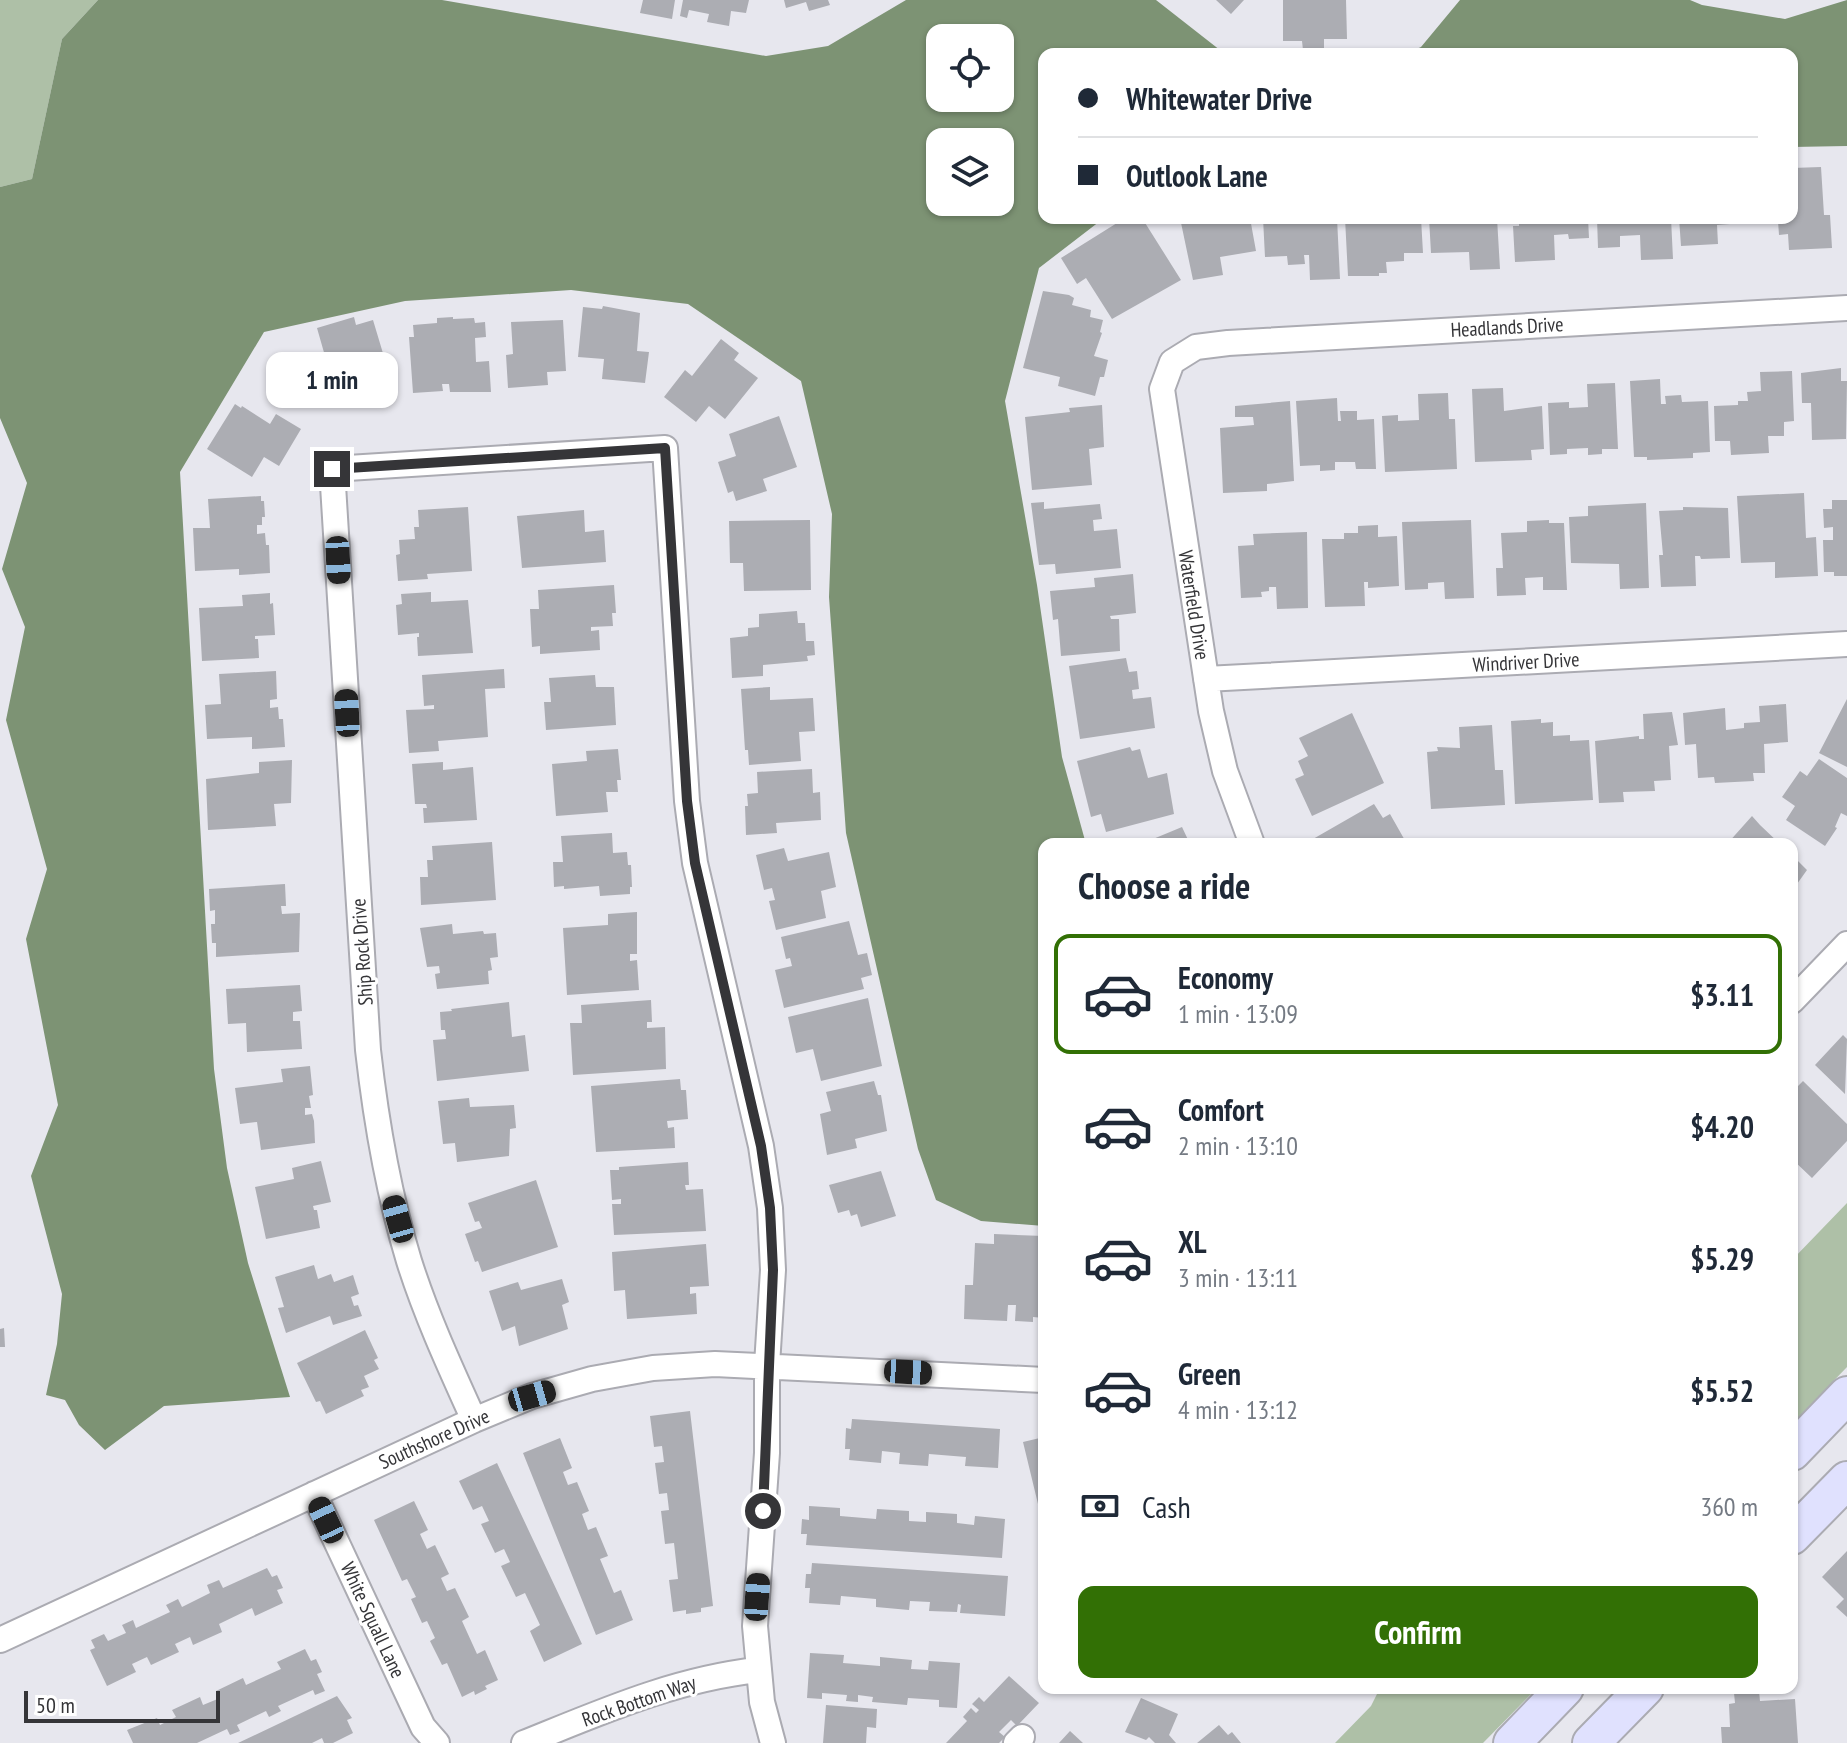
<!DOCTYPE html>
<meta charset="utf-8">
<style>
body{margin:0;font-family:"PT Sans Narrow",sans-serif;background:#f6f6f7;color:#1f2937;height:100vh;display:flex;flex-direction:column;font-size:30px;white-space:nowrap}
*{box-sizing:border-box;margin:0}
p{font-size:26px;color:#747a83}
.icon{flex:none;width:44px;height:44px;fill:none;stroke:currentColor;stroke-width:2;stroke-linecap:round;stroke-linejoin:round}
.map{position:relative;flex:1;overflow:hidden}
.drawer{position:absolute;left:1038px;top:838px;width:760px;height:856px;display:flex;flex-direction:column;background:#fff;border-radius:16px;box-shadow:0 2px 6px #0004}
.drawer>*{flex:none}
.guide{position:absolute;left:1038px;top:48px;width:760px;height:176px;border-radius:16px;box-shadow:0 2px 6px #0004;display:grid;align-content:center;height:176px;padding:0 40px;background:#fff}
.fabs{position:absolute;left:926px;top:24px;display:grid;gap:16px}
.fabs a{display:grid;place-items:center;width:88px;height:88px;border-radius:16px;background:#fff;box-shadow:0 2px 6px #0004;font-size:40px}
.scale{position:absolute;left:24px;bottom:20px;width:196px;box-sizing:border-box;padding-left:8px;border:4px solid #353538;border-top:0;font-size:22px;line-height:28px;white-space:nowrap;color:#353538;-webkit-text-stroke:6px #fff;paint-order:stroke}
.end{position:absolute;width:36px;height:36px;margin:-18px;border:10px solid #353538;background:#fff;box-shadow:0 0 0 4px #fff}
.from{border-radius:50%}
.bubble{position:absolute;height:56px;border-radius:16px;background:#fff;box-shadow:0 2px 6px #0004;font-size:26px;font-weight:700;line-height:56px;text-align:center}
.car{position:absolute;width:24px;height:48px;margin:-24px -12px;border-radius:10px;box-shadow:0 0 6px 2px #0007;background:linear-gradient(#222 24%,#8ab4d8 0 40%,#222 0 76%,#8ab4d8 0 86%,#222 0)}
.guide b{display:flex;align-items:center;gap:28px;height:76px;font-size:30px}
.guide b+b{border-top:2px solid #e0e1e3}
.guide i{width:20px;height:20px;background:#1f2937}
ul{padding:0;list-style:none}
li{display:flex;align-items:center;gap:24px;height:120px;margin:0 16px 12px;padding:0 24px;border:4px solid transparent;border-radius:16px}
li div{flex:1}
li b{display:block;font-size:30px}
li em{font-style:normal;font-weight:700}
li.on{border-color:#327005}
li>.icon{width:72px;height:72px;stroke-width:1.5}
h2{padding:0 40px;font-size:36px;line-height:96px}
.pay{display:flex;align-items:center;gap:20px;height:88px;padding:0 40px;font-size:30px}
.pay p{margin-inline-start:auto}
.cta{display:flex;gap:16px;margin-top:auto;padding:16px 40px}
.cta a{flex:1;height:92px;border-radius:16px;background:#327005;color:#fff;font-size:32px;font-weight:700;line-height:92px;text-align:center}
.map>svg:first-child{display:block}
</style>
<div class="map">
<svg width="1847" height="1743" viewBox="0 0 1847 1743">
<rect width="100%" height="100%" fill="#e7e7ee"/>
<!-- green -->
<path fill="#aec0a7" d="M0 0H98L62 39 32 179 0 187Z
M1847 1203V1367L1792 1424V1260Z
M1380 1688H1537L1483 1743H1335L1371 1706Z"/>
<!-- water -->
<path fill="#7d9374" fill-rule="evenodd" d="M98 0H442L766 56 828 46 906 0H1156L1225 54H1044V218H1104L1039 268 1005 401 1037 585 1062 757 1086 844H1044V1226L981 1221 936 1200 918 1149 846 833 829 597 832 514 801 381 688 304 571 290 405 301 264 332 180 472 214 1069 227 1168 248 1263 290 1397 164 1406 105 1450 79 1425 65 1400 46 1395 57 1344 62 1294 31 1176 58 1105 26 939 47 869 6 720 25 627 2 569 27 483 0 418V187L32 179 62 39ZM940 38H1000V98H940ZM940 142H1000V202H940Z
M1460 0H1690L1702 5 1785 19 1847 0V146L1792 147V54H1405L1421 47Z"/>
<!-- building -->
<path fill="#acadb3" d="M643 0H675L672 19 640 13Z
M683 0H749L746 13 731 11 729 26 707 22 709 14 689 10 687 18 680 16Z
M784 0H828L830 5 809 11 806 2 786 8Z
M1216 0H1244L1231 14Z
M1283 0H1346L1347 39H1324V49L1303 50 1302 41H1283Z
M1821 167 1824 215H1830L1832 248 1789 250 1788 234 1779 235 1778 221H1766V218H1792V168Z
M1125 218H1142L1181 280 1112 319 1086 278 1077 284 1061 258Z
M1180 218H1250L1256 251 1220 257 1223 275 1193 280Z
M1263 218H1337L1340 279 1310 280 1309 255H1304L1305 264 1288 265 1287 256 1265 257Z
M1345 218H1421L1423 253H1404V261L1386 262 1387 273H1379V276H1348Z
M1429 218H1497L1500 269 1470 270 1469 252 1431 253Z
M1519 218H1588L1589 238 1569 239 1568 234 1554 235 1555 260 1515 262 1513 226H1519Z
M1597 218H1671L1673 259 1641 260 1640 235 1620 236V247L1598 248Z
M1679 218H1730V224L1717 225 1718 244 1681 246Z
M1043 291 1069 295 1074 298 1072 305 1091 310 1090 317 1103 320 1100 332 1102 333 1094 356 1108 360 1104 377H1100L1095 396 1058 386 1060 377 1023 368Z
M603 306 640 313 637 351 649 352 645 383 602 379 604 359 578 357 583 307 602 309Z
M354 317 356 325 373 320 385 360 371 364 373 373 365 376 370 394 331 405 322 373 329 370 317 328Z
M453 317V319L474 318 475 323 485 322 486 337 475 338 476 362 489 361 491 392H450L449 384H442L443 391 413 393 409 337H414L413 325 437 323V318Z
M563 320 566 371 547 372 548 385 508 388 506 355 513 354 511 322Z
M721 339 739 353 734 360 758 378 725 419 709 406 696 422 664 397 685 370 692 376Z
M1841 368V381H1847L1846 439 1812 440 1811 403H1802L1801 373Z
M1792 371 1794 421 1784 422V436H1768L1769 453 1731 455 1730 441H1715L1714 406 1738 405V401H1748L1747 392 1761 391 1760 372Z
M1660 379 1661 404H1666L1665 396 1681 395 1682 402 1708 401 1710 452 1693 453V458L1647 460V457H1634L1630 381Z
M1615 383 1618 449H1602V454L1588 455V448L1567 449V454L1550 455 1548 403 1569 402V408L1588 407 1587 384Z
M1503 388 1504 411 1542 406 1544 449 1531 450 1532 460 1475 462 1472 389Z
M1448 393 1449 419H1455L1457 469 1385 472 1382 416 1398 415V421L1419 420 1418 394Z
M1337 398 1338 421H1341L1340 411H1357V420L1374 419 1376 469H1356L1355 462H1335V470L1320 471V465L1300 466 1296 401Z
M1290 401 1294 481 1267 484V491L1223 493 1220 428 1254 425 1253 417H1235V406Z
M235 404 241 408 242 406 270 424 276 414 301 429 279 466 264 457 252 477 207 449Z
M1102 405 1104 447 1089 449 1092 485 1032 490 1025 417 1070 412 1069 408Z
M779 416 797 467 763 479 767 491 736 501 733 491 728 493 718 462 736 456 729 434Z
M1804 493 1806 538 1816 537 1818 576 1775 578V562L1741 563 1737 496Z
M261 496V501H264L265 517H262V525H257V534L265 533 266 545H269L270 573 239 575V569L195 571 193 528H210L208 499Z
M1832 500H1847V576H1834V572H1824L1823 540H1833V527L1824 528 1823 509H1832Z
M1044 502V509L1100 504 1102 519 1093 520 1094 531 1117 529 1121 568 1056 574 1055 564 1039 565 1031 503Z
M1646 503 1649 588 1620 589 1619 564 1571 563 1569 517 1588 516V506Z
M468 507 472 571 427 574 428 579 398 581 396 555 400 554 399 540 415 539 414 527H419L418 510Z
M1683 507 1728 508 1730 558 1701 559 1700 556H1695L1696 586 1661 587 1659 555H1663L1659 511 1683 510Z
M584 510 585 532 604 530 606 562 522 568 517 516Z
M810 520 811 590 744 591 743 563H730L729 521Z
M1471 520 1474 598 1445 599 1444 582 1428 583V589L1405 590 1402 522Z
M1549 520V523H1564L1567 590H1543V577L1525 578 1526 595 1497 596 1496 568H1503L1501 533 1527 532V521Z
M1378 525V537L1397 536 1399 586 1368 588V582H1364L1365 606 1325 607 1322 539H1344V533H1358V526Z
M1307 532 1308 608 1277 609 1276 587H1269V591L1261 592 1262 597 1241 598 1238 546 1254 545 1253 534Z
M1133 574 1136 613 1110 616 1111 619H1119L1120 651 1061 656 1058 619 1053 620 1050 591 1095 587 1094 578Z
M614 585 616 613H612L613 626 591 627V631L599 630 600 650 540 654V646L532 647 530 609H539L538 590Z
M431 592V602L468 600 473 653 418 656 417 637H419V633L398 635 396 605 402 604 401 594Z
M270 593V604L273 603 275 635 255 636V639H258L259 658 202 661 199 608 243 606 242 595Z
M797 611 798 623H805L806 641H814L815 655 807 656 808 661 763 665V676L732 678 730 638 748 636V628L759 627V614Z
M1126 658 1129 672 1137 671 1139 689 1132 690 1133 699 1151 697 1155 728 1080 739 1069 666Z
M504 669 505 688 485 689 488 737 438 741 439 751 409 753 406 710 434 709V705L424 706 422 675Z
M276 671 277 699 270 700V708L278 707 279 719H283L285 747 252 749V737L207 739 205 705 221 704 219 674Z
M595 675 596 687H614L616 725 546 730 544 702H551L549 678Z
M770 687V700L813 698 815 731 799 732 801 761 749 765 748 750H745L741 689Z
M1847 699V767L1819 753Z
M1786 704 1788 742 1764 744 1765 773H1753L1754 781 1715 783 1714 777 1698 778 1696 744 1685 745 1683 713 1725 708 1726 730 1744 728V723L1760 722 1759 706Z
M1672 712 1678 745 1669 746 1671 780 1654 781 1655 791 1623 792 1624 802 1599 803 1595 741 1639 736V739H1644L1643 714Z
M1352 713 1384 783 1312 816 1295 779 1304 775 1298 761 1308 756 1299 738Z
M1541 719V723L1553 722V736L1570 735V741L1589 740 1593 800 1515 804 1511 721Z
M1492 725 1495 770H1503L1505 805 1431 809 1427 752 1438 751 1437 747 1460 748 1459 727Z
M1130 747 1132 751 1140 749 1148 778 1167 773 1174 814 1106 832 1101 814 1091 817 1077 761Z
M618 749 621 780H617L618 792H606L608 812 556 816 552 764 587 761 586 751Z
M1819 759 1847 778V816L1841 813 1835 827 1837 828 1825 846 1786 820 1795 806 1782 797 1800 771 1807 776Z
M292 760 291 803 274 804 276 826 208 830 206 779 259 773V762Z
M443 762V770L473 767 477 820 424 823 423 808H427L426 804H415L412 764Z
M812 769 813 793 820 792 821 820 776 823 777 833 746 835 745 806H748L747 794 758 793 757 772Z
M1374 804 1383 818 1390 814 1407 844H1315L1313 839Z
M1752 816 1760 825 1780 844H1727Z
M1182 827 1190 844H1141Z
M612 833 613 853 627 852 628 865H631L632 887H630V894L600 896 599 886 564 889V886L554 887 553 862H563L561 836Z
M492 842 496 900 421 905 420 877H428L427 860H433L432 846Z
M784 848 788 861 829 852 836 887 821 891 826 918 776 930 769 901 775 900 772 888 764 890 756 855Z
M1792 855 1807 870 1792 891Z
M285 884 286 906H281L282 914 300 913 299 952 216 957V943H212L211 924H215V910L210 911 209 889Z
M637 912V954H630V961L637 960 639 990 567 995 563 928 608 925V914Z
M849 921 858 955 867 953 872 975 861 978 864 989 784 1008 775 970 792 966 790 958 786 959 781 937Z
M452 924 453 934 483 931 484 934 496 933 498 957 490 958 492 970 488 971 489 984 437 989 435 974 440 973 439 966 427 967 420 928Z
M300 985 302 1011 293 1012V1021H300L302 1049 247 1052 246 1023 228 1024 226 989Z
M868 998 882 1066 821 1081 813 1049 796 1053 788 1017Z
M651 1000 652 1022H647V1028L665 1027 666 1069 573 1075 570 1023H582L581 1005Z
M509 1002 512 1037 525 1035 529 1071 437 1081 433 1040 446 1039 445 1030H441L440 1012 452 1011 451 1009Z
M1843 1035 1847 1039 1845 1094 1815 1065Z
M310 1066 313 1095 309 1096 311 1108H305V1115L312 1114 314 1121 315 1143 261 1150 257 1122 240 1124 235 1088 283 1082 281 1069Z
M680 1079 681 1090H686L688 1119 667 1121 668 1128 674 1127 675 1148 596 1152 591 1086Z
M874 1081 878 1095H881L887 1131 855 1139 857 1148 827 1155 820 1114 831 1111 826 1092Z
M1803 1081 1847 1124V1141L1812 1178 1792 1159V1122L1797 1117 1792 1113V1092Z
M469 1098 470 1107 514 1105 516 1128 510 1129 509 1156 457 1162 455 1143 443 1144 438 1101Z
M321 1161 331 1202 313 1206 314 1210H317L320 1228 266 1239 255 1187 294 1179 292 1168Z
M688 1162 689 1185H685L686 1190 703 1189 706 1231 614 1235 612 1204H621V1199L612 1200 610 1170H619V1167Z
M881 1171 896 1216 861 1227 857 1214 851 1216 849 1210 838 1213 829 1185Z
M536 1180 558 1247 482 1272 478 1261 475 1262 465 1234 482 1228 479 1221 475 1222 468 1203Z
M994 1234 1044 1236V1318L1033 1317V1322L1015 1321 1016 1305H1008L1007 1321 964 1319 965 1285H973L975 1243 994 1244Z
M706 1244 709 1286 690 1287V1294L696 1293 697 1314 627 1319 625 1290 614 1291 612 1252Z
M314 1265 318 1279 331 1274 334 1282 353 1275 359 1294 351 1297 354 1306 358 1305 362 1316 333 1325 330 1316 286 1333 278 1308 284 1307 275 1277Z
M562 1279 569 1302 562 1305 568 1329 519 1346 515 1326 502 1331 489 1291 518 1282 521 1290Z
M4 1328 5 1347H0V1329Z
M365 1330 378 1358 374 1360 379 1369 364 1376 369 1387 361 1390 364 1396 326 1414 320 1401 316 1402 297 1363Z
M690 1411 713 1606 701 1608V1612L686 1614V1610L673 1612 669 1580 678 1579 674 1543 665 1544 661 1511 669 1510 667 1493 659 1494 655 1463 664 1462 662 1446 654 1447 650 1416Z
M852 1419 1000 1429 998 1468 965 1466 966 1457 929 1454 928 1466 899 1464 900 1453 882 1451 881 1463 849 1460 850 1449H845L846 1428 851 1429Z
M1044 1437V1503L1038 1504 1023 1442Z
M560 1438 572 1468 563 1472 568 1485 577 1482 589 1511 582 1514 588 1530 596 1527 608 1556 600 1559 614 1593 621 1590 633 1620 596 1635 523 1453Z
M497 1463 582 1644 544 1662 530 1631 540 1625 525 1593 516 1597 501 1566 510 1562 504 1549 495 1553 481 1524 489 1521 482 1506 473 1510 459 1481Z
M414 1501 428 1530 420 1534 427 1549 435 1545 449 1574 441 1578 447 1591 455 1588 469 1617 462 1621 477 1654 485 1650 498 1680 485 1686 487 1689 475 1695 474 1691 462 1697 447 1663 442 1665 430 1641 435 1638 427 1621 422 1623 411 1599 416 1597 407 1579 402 1581 374 1520Z
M809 1506 840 1508V1516L876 1519 877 1509 909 1511V1521L926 1522V1512L957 1514V1523L974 1525 975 1516 1005 1519 1002 1558 806 1545 807 1534H801L802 1519 809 1520Z
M1847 1551V1617L1836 1607 1844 1599 1822 1577Z
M812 1563 1008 1576 1005 1616 960 1613 961 1605 958 1604 957 1612 929 1611 930 1602 910 1601 909 1610 876 1607V1599L841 1596 840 1605 809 1603 810 1588H805L806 1574H811Z
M267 1568 272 1577 277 1575 283 1588 277 1590 283 1603 255 1616 252 1608 219 1624 222 1632 193 1645 190 1637 175 1644 179 1652 151 1665 147 1657 132 1664 136 1672 107 1686 90 1650 95 1648 91 1640 104 1634 108 1641 126 1633 122 1625 133 1620 136 1628 170 1612 166 1605 178 1599 182 1607 210 1593 207 1585 219 1580 223 1588Z
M305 1649 311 1661 316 1659 322 1672 317 1674 325 1691 315 1695 313 1690 278 1706 281 1711 269 1717 266 1711 237 1725 240 1731 230 1735 227 1729 197 1743H133L127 1730 157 1718 160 1725 176 1717 172 1710 200 1697 203 1705 220 1698 216 1691 243 1678 246 1685 281 1669 277 1662Z
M810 1653 844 1655 843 1663 880 1666V1657L912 1660 911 1669 928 1670 929 1661 960 1663 957 1708 939 1707V1700L908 1698 907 1705 872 1702 873 1697 858 1695V1702L846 1701 847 1695 822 1693V1699L807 1698Z
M1009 1676 1039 1703 1017 1726 1011 1720 999 1732 1005 1737 999 1743H946L967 1721 963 1717 971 1708 976 1713 979 1710 972 1704 979 1697 984 1702Z
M1759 1691 1760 1701 1795 1699 1798 1743H1722L1721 1727H1730L1729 1704 1735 1703 1734 1693Z
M337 1696 352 1718 347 1720 353 1733 333 1743H324L322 1738 312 1743H238Z
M1141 1698 1178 1714 1169 1735 1176 1743H1155L1149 1737 1146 1740 1125 1732Z
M826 1705 877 1709 876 1728 867 1727 866 1743H823Z
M1219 1725 1228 1735 1232 1732 1241 1743H1197Z
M1070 1731 1083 1743H1059Z"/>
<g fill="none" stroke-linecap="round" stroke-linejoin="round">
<!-- street casing -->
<g stroke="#ababb2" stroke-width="28">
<path id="street" d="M1206 679 1847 644
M1252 844 1225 771 1211 711 1162 389 1172 362 1196 347 1228 343 1847 308
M1792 1001 1847 944
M474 1420C450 1367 426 1315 409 1261 388 1192 376 1121 368 1050L332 469 665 448 687 801 695 863 761 1146 770 1208 773 1270 767 1365V1453L755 1626 762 1702 773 1743
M314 1494 423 1727 437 1743
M0 1640 474 1420 532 1396 592 1379 653 1368 715 1364 1044 1380
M524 1743C601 1712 675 1679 758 1670
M1016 1743 1022 1737"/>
</g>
<!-- secondary casing -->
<g stroke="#ababb2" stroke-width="40">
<path id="secondary" d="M1792 1452 1847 1395
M1792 1536 1847 1480
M1512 1743 1565 1688
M1591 1743 1645 1688"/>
</g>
<!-- street -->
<use href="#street" stroke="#fff" stroke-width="24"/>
<!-- secondary -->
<use href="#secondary" stroke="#e0e1fe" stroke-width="36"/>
</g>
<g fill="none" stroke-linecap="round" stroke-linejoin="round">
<!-- route -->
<path stroke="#353538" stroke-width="10" d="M332 469 665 448 687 801 695 863 761 1146 770 1208 773 1270 763 1511"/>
</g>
<g text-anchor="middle" stroke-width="6" stroke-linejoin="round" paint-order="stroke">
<!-- street labels -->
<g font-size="20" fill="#353538" stroke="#fff">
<text transform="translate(1507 327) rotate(-3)" y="7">Headlands Drive</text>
<text transform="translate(1194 605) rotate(81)" y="7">Waterfield Drive</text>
<text transform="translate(1526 662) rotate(-3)" y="7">Windriver Drive</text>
<text transform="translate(362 952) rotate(-94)" y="7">Ship Rock Drive</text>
<text transform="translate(434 1439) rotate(-24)" y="7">Southshore Drive</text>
<text transform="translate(373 1620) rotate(65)" y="7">White Squall Lane</text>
<text transform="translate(639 1701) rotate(-19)" y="7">Rock Bottom Way</text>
</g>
</g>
</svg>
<div class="fabs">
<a><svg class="icon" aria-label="locate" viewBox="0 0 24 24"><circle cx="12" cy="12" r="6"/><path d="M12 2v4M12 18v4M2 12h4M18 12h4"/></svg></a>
<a><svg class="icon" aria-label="layers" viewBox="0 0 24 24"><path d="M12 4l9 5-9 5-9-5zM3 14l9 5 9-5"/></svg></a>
</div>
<div class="scale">50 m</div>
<i class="end from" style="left:763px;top:1511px"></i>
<i class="end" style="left:332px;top:469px"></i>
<div class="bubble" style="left:266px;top:352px;width:132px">1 min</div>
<i class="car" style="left:338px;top:560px;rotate:177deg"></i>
<i class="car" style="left:347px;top:713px;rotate:357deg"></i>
<i class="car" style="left:398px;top:1219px;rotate:344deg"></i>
<i class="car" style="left:908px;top:1372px;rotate:93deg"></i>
<i class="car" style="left:532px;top:1396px;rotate:74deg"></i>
<i class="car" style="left:326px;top:1520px;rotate:335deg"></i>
<i class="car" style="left:757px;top:1597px;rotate:4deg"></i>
<div class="guide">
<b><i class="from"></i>Whitewater Drive</b>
<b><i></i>Outlook Lane</b>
</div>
<section class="drawer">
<h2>Choose a ride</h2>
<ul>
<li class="on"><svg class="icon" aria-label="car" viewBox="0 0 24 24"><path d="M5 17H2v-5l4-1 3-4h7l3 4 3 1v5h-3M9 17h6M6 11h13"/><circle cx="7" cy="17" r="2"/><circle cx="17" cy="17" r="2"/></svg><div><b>Economy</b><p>1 min · 13:09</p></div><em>$3.11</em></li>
<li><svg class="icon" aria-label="car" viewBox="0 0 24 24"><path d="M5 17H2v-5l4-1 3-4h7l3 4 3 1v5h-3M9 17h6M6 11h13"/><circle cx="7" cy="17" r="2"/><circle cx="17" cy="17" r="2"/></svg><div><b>Comfort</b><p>2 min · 13:10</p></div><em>$4.20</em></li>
<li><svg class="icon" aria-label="car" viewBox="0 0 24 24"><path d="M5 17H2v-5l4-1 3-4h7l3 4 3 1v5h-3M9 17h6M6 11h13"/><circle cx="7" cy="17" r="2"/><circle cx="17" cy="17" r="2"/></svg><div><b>XL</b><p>3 min · 13:11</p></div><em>$5.29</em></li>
<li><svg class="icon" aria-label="car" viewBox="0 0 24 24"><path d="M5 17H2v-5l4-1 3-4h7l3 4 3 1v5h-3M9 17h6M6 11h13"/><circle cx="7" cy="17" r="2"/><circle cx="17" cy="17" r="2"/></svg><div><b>Green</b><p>4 min · 13:12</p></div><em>$5.52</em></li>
</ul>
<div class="pay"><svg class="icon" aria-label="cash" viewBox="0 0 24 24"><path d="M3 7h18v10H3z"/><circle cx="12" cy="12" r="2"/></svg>Cash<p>360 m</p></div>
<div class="cta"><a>Confirm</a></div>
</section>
</div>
